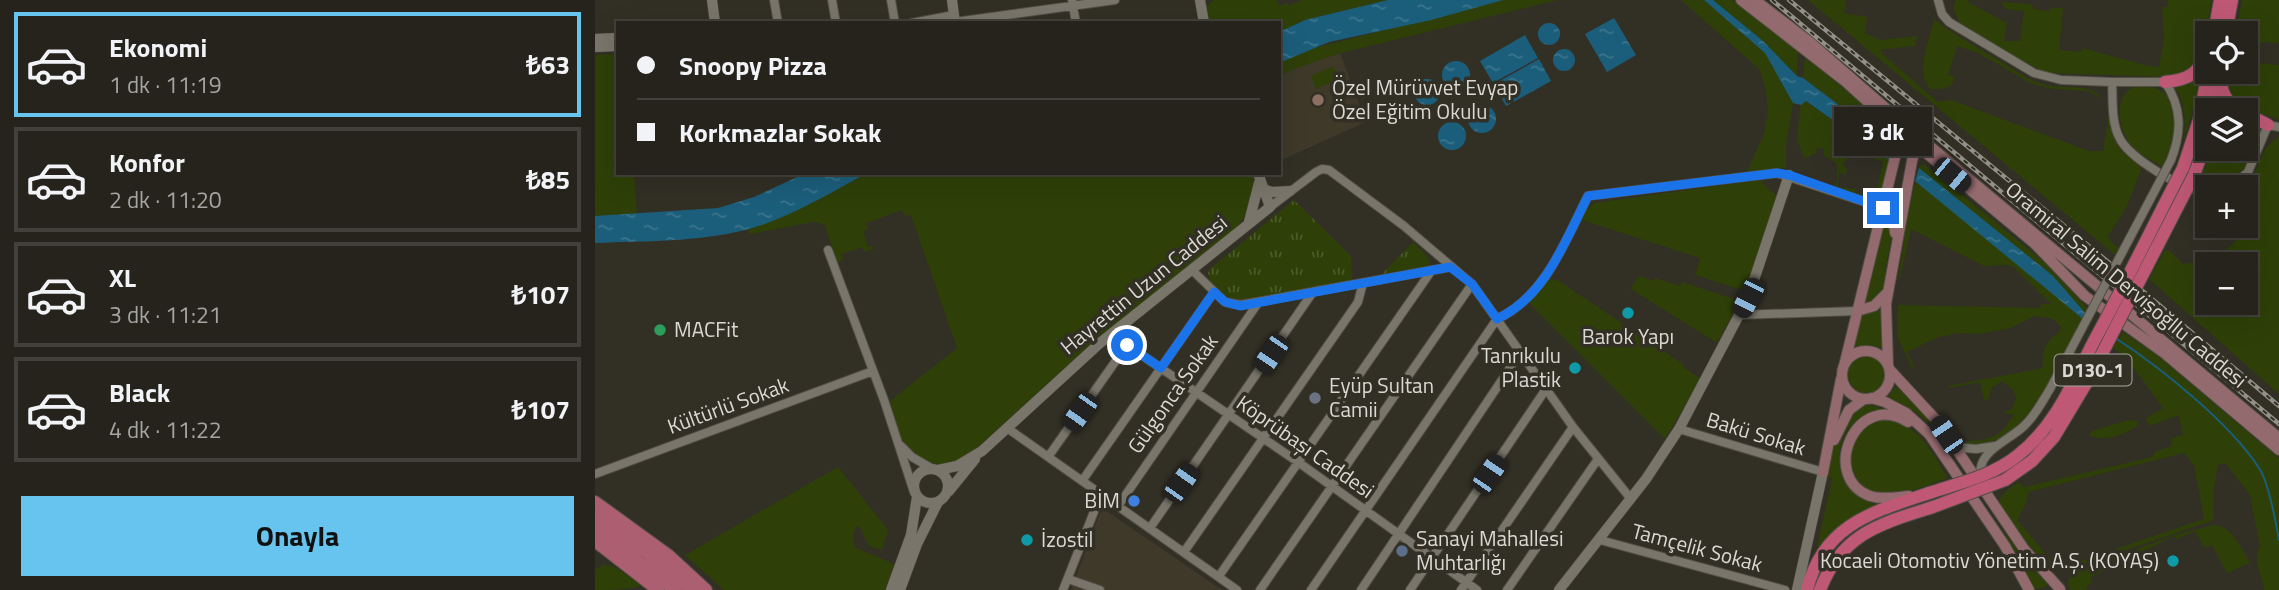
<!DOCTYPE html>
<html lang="tr">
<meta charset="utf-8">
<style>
body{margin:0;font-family:"Titillium Web",sans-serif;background:#2e2b25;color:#f1f3f6;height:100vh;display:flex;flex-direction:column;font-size:26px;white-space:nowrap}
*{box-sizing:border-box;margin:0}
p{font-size:23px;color:#a4a4a3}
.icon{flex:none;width:38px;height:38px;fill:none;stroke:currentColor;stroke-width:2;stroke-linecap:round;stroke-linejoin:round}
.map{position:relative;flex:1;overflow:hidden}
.side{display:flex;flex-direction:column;background:#26231c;width:595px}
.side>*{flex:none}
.hud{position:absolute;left:21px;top:21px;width:665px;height:154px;border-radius:0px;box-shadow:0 7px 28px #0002,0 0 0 2px #42403b;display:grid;align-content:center;height:154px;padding:0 21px;background:#26231c}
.buttons{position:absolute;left:1600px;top:21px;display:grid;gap:14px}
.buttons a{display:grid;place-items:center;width:63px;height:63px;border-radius:0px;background:#26231c;box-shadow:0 7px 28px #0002,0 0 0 2px #42403b;font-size:35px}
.end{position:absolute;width:32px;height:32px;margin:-16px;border:9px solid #1a73e8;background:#fff;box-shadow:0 0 0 4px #fff}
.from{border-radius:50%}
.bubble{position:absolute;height:49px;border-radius:0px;background:#26231c;box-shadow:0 7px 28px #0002,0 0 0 2px #42403b;font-size:23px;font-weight:700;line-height:49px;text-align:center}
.car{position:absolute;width:21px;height:42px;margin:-21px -10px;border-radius:9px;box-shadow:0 0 5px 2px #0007;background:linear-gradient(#222 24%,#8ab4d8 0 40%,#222 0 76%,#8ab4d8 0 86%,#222 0)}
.hud b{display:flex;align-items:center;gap:24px;height:66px;font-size:26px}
.hud b+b{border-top:2px solid #42403b}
.hud i{width:18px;height:18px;background:#f1f3f6}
ul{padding:12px 0 0;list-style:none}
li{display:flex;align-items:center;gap:21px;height:105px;margin:0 14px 10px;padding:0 7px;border:4px solid #42403b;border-radius:0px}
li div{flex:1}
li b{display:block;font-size:26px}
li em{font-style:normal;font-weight:700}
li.selected{border-color:#67c4ef}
li>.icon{width:63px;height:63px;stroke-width:1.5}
.primary-button{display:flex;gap:14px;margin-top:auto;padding:14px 21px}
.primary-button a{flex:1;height:80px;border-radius:0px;background:#67c4ef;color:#111;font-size:28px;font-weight:700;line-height:80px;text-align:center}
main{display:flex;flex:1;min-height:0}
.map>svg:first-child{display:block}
</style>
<main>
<section class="side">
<ul>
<li class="selected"><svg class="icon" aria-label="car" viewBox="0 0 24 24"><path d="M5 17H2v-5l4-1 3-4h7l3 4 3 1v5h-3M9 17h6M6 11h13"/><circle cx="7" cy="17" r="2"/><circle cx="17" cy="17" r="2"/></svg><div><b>Ekonomi</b><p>1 dk · 11:19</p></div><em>₺63</em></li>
<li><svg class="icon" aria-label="car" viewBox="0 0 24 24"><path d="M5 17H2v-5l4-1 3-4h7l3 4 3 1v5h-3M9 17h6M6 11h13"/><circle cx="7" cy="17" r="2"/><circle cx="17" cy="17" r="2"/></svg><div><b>Konfor</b><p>2 dk · 11:20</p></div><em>₺85</em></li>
<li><svg class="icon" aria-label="car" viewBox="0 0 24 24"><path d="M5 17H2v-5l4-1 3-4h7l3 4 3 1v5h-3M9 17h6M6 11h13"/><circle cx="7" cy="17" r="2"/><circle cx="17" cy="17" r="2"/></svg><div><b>XL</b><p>3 dk · 11:21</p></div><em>₺107</em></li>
<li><svg class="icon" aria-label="car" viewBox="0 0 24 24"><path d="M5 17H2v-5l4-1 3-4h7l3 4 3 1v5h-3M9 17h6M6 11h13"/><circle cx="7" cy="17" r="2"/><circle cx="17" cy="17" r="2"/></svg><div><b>Black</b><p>4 dk · 11:22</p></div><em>₺107</em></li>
</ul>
<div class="primary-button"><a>Onayla</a></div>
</section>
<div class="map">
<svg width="1684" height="590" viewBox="0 0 1684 590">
<defs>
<pattern id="park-tufts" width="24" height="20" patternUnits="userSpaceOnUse" patternTransform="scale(1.75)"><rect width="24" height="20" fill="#2e4008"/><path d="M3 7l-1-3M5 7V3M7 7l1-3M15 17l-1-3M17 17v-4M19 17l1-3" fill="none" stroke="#4c5b2b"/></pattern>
<pattern id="water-ripples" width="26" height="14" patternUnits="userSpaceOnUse" patternTransform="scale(1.75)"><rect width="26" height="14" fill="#1b5e7b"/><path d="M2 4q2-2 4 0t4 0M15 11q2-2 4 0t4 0" fill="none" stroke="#3c748d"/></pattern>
</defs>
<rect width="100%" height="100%" fill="#322f25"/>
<!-- built -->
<path fill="#3f392a" d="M745 53 771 122 684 161V77L698 69Z
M507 508 627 590H476Z"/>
<!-- grass -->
<path fill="#2e4008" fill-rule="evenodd" d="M619 0H681L684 6 692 3 693 6 707 0H793L710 20 684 32V23H614L612 5Z
M908 0H963L746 53 698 69 684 77V63L712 50Z
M1086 0H1109L1170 53 1198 103 1191 145V168L1152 171 1169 134 1173 112 1171 90 1164 69Z
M1118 0H1137L1203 51 1202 76 1168 41Z
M1213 0H1251L1249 13 1272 17 1270 33 1285 40 1322 36 1320 46C1308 46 1298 50 1286 49V53L1343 102 1356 100 1494 151H1508L1514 114C1519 145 1519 147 1545 166L1546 170 1532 206 1513 236 1518 244 1525 248 1520 255Z
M1361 0H1373L1374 3 1412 23 1409 41H1425L1429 11 1411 9 1405 2 1436 4 1439 9 1453 11 1456 8H1468L1464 50 1486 52 1487 48 1554 66 1564 67 1569 39 1567 7H1572L1573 0H1617L1606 57 1599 68 1576 77 1452 73 1426 61 1364 22 1358 8Z
M1647 0H1684V43L1666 42 1662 59 1664 63 1684 65V120L1640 103 1632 87 1633 72H1650V33H1640Z
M1339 19C1358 34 1378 45 1398 57 1416 67 1431 80 1451 85 1469 90 1495 82 1507 99L1493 91 1460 89 1437 84 1383 53 1362 46 1353 75 1360 77C1356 90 1348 89 1335 89 1320 72 1334 40 1339 19Z
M23 54V173H39L42 214 0 216V55Z
M1210 56 1297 130 1300 137 1297 145 1208 78Z
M738 66 743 79 721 89 716 76Z
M1606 76 1589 143C1590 123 1592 102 1578 86L1590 84Z
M1539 87C1546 87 1555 86 1562 89 1592 100 1578 147 1568 167 1558 161 1544 155 1536 145 1524 131 1517 96 1539 87Z
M1206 98 1294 160 1285 198 1279 199 1241 188 1239 183H1242V164L1229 155 1228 148 1221 149 1222 152 1210 159 1202 140ZM1251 148 1288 162 1280 198 1260 192V189L1243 187 1244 173 1251 174 1252 168 1249 167 1248 163 1256 156 1249 153Z
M1650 119 1661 127C1664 138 1660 146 1656 155 1647 177 1629 195 1603 184L1618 149H1650Z
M1684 136V394L1554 279 1570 250 1576 252 1588 264 1615 260 1629 252 1658 224 1650 216V187L1658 176 1670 149ZM1612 264H1650V303H1612Z
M1329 164 1448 261 1494 310C1467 352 1442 437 1385 444 1378 445 1370 446 1364 443 1393 438 1403 442 1419 414L1407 413 1416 410 1421 399 1417 389 1407 381 1396 388 1394 399 1389 400 1385 382 1354 388 1353 386 1448 368C1446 353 1450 341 1464 332L1466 327 1458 319 1439 316 1415 328 1384 334 1363 333 1343 337 1312 352 1319 366 1317 368 1302 336 1303 305 1445 308 1446 304H1456L1419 267 1412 265 1389 266 1316 229 1305 278H1303C1310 241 1313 202 1325 166Z
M272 173H658C663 192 653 213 642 228L498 342 372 457C350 470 323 465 309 443 301 432 299 415 295 401L362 348 316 215 310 216 307 210 271 223 273 229 268 231 273 247 278 246 279 249 269 252 267 247 246 254 248 260 242 263 230 225 219 222 155 234 153 229 187 217Z
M1165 180 1182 197 1150 291 1100 275 1105 258 987 220 991 210 999 203Z
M1290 216H1293L1297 235 1291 266 1290 287 1283 298 1267 307Z
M1043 276 1059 281 1060 278 1085 286 1087 282 1145 301 1122 343 1036 289Z
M954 279 964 281 1089 365 1088 367 1106 379 1070 439 934 303Z
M1288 304 1289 348 1273 345 1258 349 1266 314Z
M1528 332 1559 353 1684 458V590H1669C1668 575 1656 560 1665 547L1655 495 1630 463 1623 465 1618 493 1619 520 1475 569 1473 568 1474 566 1482 562 1609 519 1599 465 1589 453 1433 492 1432 501 1422 520 1462 567 1460 571 1444 558 1405 509 1403 501 1410 492 1423 482 1429 487 1557 457 1560 452 1576 446V438L1588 435 1584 415 1554 426 1551 418 1568 408 1530 356 1518 348Z
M1253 374a20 20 0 1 1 40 0a20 20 0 1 1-40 0Z
M1301 386 1343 429 1340 432C1328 415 1311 405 1292 398Z
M1269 404 1290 409C1233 417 1229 487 1282 505L1246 525 1221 553 1237 478 1230 477C1237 452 1245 417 1269 404Z
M1292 420C1326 426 1335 450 1353 478 1332 485 1307 497 1284 494 1250 488 1246 438 1276 423 1280 421 1287 421 1292 420Z
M1533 420 1543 421V425C1532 435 1507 443 1494 435L1497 431Z
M243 467 293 530 287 549C270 549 272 539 264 526L261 527C258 534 256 542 261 548L299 564 290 590H129L90 555Z
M1391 509 1432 562 1452 584 1451 587 1437 590Z
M1618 525C1637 525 1646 548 1655 563L1632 573 1617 545 1610 548 1600 531 1582 539 1579 536 1495 578 1497 583 1491 587 1493 590H1476L1473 584 1474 577 1482 571 1580 535Z
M9 565 20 567 46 585C36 590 14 590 0 590V569Z"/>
<!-- park -->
<path fill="url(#park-tufts)" d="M699 200 756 256 757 280 653 301C636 301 616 292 613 273L615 269Z
M818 242 833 257 835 265 787 274Z"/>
<!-- water -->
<path fill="url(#water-ripples)" d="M793 0H908L836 20 734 42 684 63V32L710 20Z
M1109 0H1118L1168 41 1202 76 1208 78 1297 145 1294 160 1211 101 1206 105 1198 103 1170 53Z
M1019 18 1041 55 1012 72 990 34Z
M943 34a11 11 0 1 1 22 0a11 11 0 1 1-22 0Z
M930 35 943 58 898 83 885 61Z
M958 60a11 11 0 1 1 22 0a11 11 0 1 1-22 0Z
M944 59 956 81 911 106 899 84Z
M847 75a14 14 0 1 1 28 0a14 14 0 1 1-28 0Z
M819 92a13 13 0 1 1 26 0a13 13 0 1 1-26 0Z
M873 119a14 14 0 1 1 28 0a14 14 0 1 1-28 0Z
M843 136a14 14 0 1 1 28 0a14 14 0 1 1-28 0Z
M1324 168 1458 276 1491 314 1488 319 1320 181Z
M211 173H272C233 194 193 219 150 230 102 242 50 241 0 243V216L123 208 159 197Z"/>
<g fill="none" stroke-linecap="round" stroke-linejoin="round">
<!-- stream -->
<path stroke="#1b5e7b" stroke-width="2" d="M1522 339C1566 368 1635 423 1664 468 1673 481 1681 523 1684 540"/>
<!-- minor casing -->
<g stroke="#504d45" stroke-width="10">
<path id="minor" d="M179 0 183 23
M237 0 241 23
M296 0 300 23
M477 0 481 23
M1343 0 1347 14 1354 22 1439 73 1466 80 1517 82
M360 22 520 0
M317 23 359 15
M1576 160C1587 132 1587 107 1570 82H1517C1518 99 1516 121 1524 137 1533 158 1589 191 1612 192
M1636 187 1653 172 1673 125 1684 127
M675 207 721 172 727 169 734 170 809 226 877 284 978 427 1036 499
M233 250 289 400 319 492
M597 270 630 302 645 305 855 267
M1144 315 1262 311
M516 334 703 462 882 590
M412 428 642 590
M1084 429 1228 472
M306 446 317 457 336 468
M1360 447 1381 449 1400 446
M453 457 532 345
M0 474 278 371
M1386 480C1380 451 1411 443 1429 426 1440 416 1447 402 1455 389
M487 481 619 292
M523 506 663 303
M555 528 718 292
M1005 540 1190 590
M589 552 763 302 768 283
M624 576 837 270
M473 579 505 590
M468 590 506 494
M665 590 877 284
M716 590 902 319C951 296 970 241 993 196L1182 173 1288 208
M766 590 925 353
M815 590 951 389
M866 590 978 427
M912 590 1003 459"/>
</g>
<!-- tertiary casing -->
<g stroke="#504d45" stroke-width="11">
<path id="tertiary" d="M117 0 120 23
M357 0 360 23
M605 0 609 23
M0 39 23 38
M0 47 23 46
M668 189 677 192 695 191
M654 222 664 183
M319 486a17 17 0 1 1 34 0a17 17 0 1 1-34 0Z
M343 470 362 466 387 451 505 343 675 207 663 173
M354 491 380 459
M296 590 316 535 322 497
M305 590 322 544 343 502
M964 590 1051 479 1084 429 1153 298 1194 175
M1202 590 1228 472"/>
</g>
<!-- secondary casing -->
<g stroke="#504d45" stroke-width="12">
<path id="secondary" d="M1146 0 1251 82 1307 133 1440 244 1490 296 1569 353 1684 450
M1160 0 1216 43 1324 137 1684 438
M1288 208 1298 216 1300 233
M1262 311 1279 306 1292 293
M1247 375a24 24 0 1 1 48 0a24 24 0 1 1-48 0Z
M1250 362 1302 149 1310 129
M1293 364 1291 304 1317 161 1323 140
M1295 370 1343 422 1429 549 1465 589
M1276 398 1290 402 1311 413 1334 434 1410 546 1434 590
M1313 422C1261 389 1224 477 1275 496 1288 500 1301 497 1314 496
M1239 440 1254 410 1269 399
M1228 472 1246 379"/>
</g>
<!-- primary casing -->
<g stroke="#504d45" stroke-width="14">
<path id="primary" d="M0 502 73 555 111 590
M0 516 51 552 96 590
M0 528 80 590
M0 541 63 590"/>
</g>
<!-- trunk casing -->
<g stroke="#504d45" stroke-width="14">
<path id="trunk" d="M1619 33 1625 0
M1631 33 1637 0
M1626 72C1625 89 1629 101 1644 110
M1570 82C1594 80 1605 73 1612 50
M1618 110 1622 83
M1650 113 1673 125
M1588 168 1604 120 1613 72
M1599 175 1612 140
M1212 590C1228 525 1277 512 1334 493
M1225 590C1247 533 1285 524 1338 507"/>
</g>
<!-- minor -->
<use href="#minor" stroke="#79756a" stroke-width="8"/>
<!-- tertiary -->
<use href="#tertiary" stroke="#79756a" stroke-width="10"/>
<!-- secondary -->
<use href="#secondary" stroke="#936a6e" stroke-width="10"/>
<!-- primary -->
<use href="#primary" stroke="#ad5f72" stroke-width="12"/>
<!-- trunk -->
<use href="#trunk" stroke="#be5875" stroke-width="12"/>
<!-- rail casing -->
<g stroke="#939089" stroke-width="4.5">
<path id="rail" d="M1177 0 1684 424
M1194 0 1512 261 1684 406"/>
</g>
<!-- rail -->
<use href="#rail" stroke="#322f25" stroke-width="2" stroke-dasharray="5" stroke-linecap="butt"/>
<!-- minor-bridge casing -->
<g stroke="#504d45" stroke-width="10" stroke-linecap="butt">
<path id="minor-bridge" d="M1455 389 1576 160"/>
</g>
<!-- trunk-bridge casing -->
<g stroke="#504d45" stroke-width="14" stroke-linecap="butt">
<path id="trunk-bridge" d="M1334 493C1364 483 1397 476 1422 456 1460 427 1478 382 1499 341 1530 284 1558 226 1588 168
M1338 507 1410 480 1437 461 1459 437 1495 377 1599 175"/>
</g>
<!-- minor-bridge -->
<use href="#minor-bridge" stroke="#79756a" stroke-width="8"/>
<!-- trunk-bridge -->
<use href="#trunk-bridge" stroke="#be5875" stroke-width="12"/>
</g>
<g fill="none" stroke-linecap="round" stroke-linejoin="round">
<!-- route -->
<path stroke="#1a73e8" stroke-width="9" d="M532 345 566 368 619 292 630 302 645 306 855 267 877 284 902 319C951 296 970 241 993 196L1182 173 1194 175 1288 208"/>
</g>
<!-- markers -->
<circle fill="#8d6e63" stroke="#322f25" stroke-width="2.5" cx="723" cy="100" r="7"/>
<g fill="#0f9aa8" stroke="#322f25" stroke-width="2.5">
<circle cx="1033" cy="313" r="7"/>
<circle cx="980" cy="368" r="7"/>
<circle cx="432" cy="540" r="7"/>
<circle cx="1578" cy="561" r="7"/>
</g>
<circle fill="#2e9e5b" stroke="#322f25" stroke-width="2.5" cx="65" cy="330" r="7"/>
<circle fill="#6b7280" stroke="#322f25" stroke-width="2.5" cx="720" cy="398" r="7"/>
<circle fill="#3f7fe0" stroke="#322f25" stroke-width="2.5" cx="539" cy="501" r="7"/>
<circle fill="#5c6f8a" stroke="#322f25" stroke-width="2.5" cx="807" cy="551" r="7"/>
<g text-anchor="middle" stroke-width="7" stroke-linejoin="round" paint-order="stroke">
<!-- shield labels -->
<rect fill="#322f25" stroke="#a8a69f" stroke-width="2" x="1459.5" y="354.5" width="77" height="31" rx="5"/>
<g font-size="19" font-weight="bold" fill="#dbd9d3">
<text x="1498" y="377">D130-1</text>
</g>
<!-- poi labels -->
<g font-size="21" fill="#dbd9d3" stroke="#322f25" text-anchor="start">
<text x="737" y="95">Özel Mürüvvet Evyap<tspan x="737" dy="24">Özel Eğitim Okulu</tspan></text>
<text x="79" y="337">MACFit</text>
<text x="1033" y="344" text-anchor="middle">Barok Yapı</text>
<text x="966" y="363" text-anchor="end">Tanrıkulu<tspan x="966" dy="24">Plastik</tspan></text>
<text x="734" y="393">Eyüp Sultan<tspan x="734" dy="24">Camii</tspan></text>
<text x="525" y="508" text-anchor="end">BİM</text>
<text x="821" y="546">Sanayi Mahallesi<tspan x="821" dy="24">Muhtarlığı</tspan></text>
<text x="446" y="547">İzostil</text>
<text x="1564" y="568" text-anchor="end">Kocaeli Otomotiv Yönetim A.Ş. (KOYAŞ)</text>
</g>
<!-- street labels -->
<g font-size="21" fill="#dbd9d3" stroke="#322f25">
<text transform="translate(549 285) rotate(-39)" y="7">Hayrettin Uzun Caddesi</text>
<text transform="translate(1531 285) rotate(40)" y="7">Oramiral Salim Dervişoğllu Caddesi</text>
<text transform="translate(578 394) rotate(-55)" y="7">Gülgonca Sokak</text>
<text transform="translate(133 406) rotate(-20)" y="7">Kültürlü Sokak</text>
<text transform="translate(1161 434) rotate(17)" y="7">Bakü Sokak</text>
<text transform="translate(710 447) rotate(35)" y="7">Köprübaşı Caddesi</text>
<text transform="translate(1102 548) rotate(15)" y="7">Tamçelik Sokak</text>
</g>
</g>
</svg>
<div class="buttons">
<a><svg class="icon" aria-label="locate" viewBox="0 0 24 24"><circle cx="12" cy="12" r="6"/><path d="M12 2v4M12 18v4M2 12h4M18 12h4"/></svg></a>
<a><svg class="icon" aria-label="layers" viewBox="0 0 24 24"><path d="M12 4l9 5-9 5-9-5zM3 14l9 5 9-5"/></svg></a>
<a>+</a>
<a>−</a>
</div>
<i class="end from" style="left:532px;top:345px"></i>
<i class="end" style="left:1288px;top:208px"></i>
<div class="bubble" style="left:1239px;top:107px;width:98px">3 dk</div>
<i class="car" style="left:1357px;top:175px;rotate:130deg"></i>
<i class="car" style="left:1153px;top:298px;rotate:207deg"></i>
<i class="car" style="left:676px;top:354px;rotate:214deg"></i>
<i class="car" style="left:485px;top:412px;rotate:215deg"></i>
<i class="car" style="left:1351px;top:435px;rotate:326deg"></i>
<i class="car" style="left:894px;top:474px;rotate:34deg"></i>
<i class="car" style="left:586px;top:483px;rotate:35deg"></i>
<div class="hud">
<b><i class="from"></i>Snoopy Pizza</b>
<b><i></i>Korkmazlar Sokak</b>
</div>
</div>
</main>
